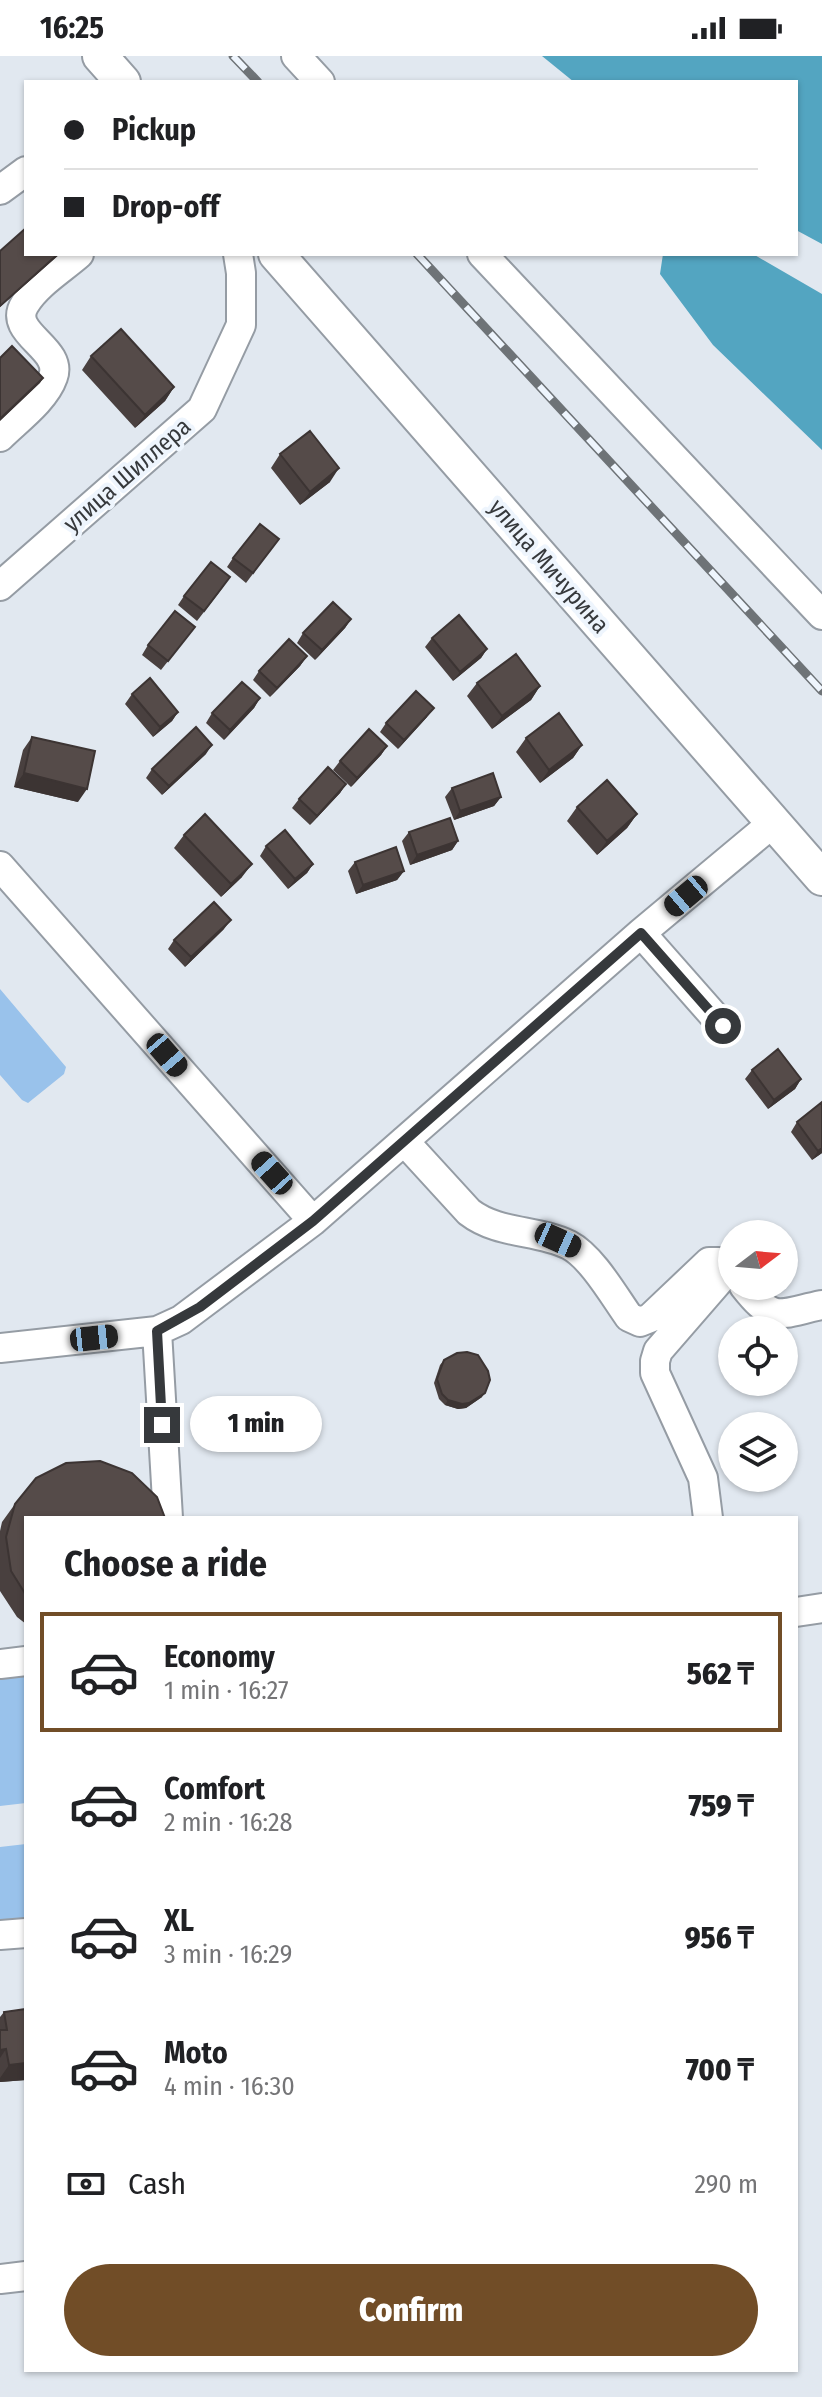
<!DOCTYPE html>
<meta charset="utf-8">
<style>
body{margin:0;font-family:"Fira Sans Condensed",sans-serif;background:#f2f2f2;color:#202124;height:100vh;display:flex;flex-direction:column;font-size:30px;white-space:nowrap}
*{box-sizing:border-box;margin:0}
p{font-size:26px;color:#757577}
.icon{flex:none;width:44px;height:44px;fill:none;stroke:currentColor;stroke-width:2;stroke-linecap:round;stroke-linejoin:round}
.map{position:relative;flex:1;overflow:hidden}
.drawer{position:absolute;left:24px;top:1460px;width:774px;height:856px;display:flex;flex-direction:column;background:#fff;border-radius:0px;box-shadow:0 2px 6px #0004}
.drawer>*{flex:none}
.guide{position:absolute;left:24px;top:24px;width:774px;height:176px;border-radius:0px;box-shadow:0 2px 6px #0004;display:grid;align-content:center;height:176px;padding:0 40px;background:#fff}
.needle{width:52px;rotate:74deg}
.buttons{position:absolute;left:718px;top:1164px;display:grid;gap:16px}
.buttons a{display:grid;place-items:center;width:80px;height:80px;border-radius:50%;background:#fff;box-shadow:0 2px 6px #0004;font-size:40px}
.end{position:absolute;width:36px;height:36px;margin:-18px;border:10px solid #36393c;background:#fff;box-shadow:0 0 0 4px #fff}
.from{border-radius:50%}
.bubble{position:absolute;height:56px;border-radius:28px;background:#fff;box-shadow:0 2px 6px #0004;font-size:26px;font-weight:800;line-height:56px;text-align:center}
.car{position:absolute;width:24px;height:48px;margin:-24px -12px;border-radius:10px;box-shadow:0 0 6px 2px #0007;background:linear-gradient(#222 24%,#8ab4d8 0 40%,#222 0 76%,#8ab4d8 0 86%,#222 0)}
.guide b{display:flex;align-items:center;gap:28px;height:76px;font-size:30px}
.guide b+b{border-top:2px solid #e0e0e0}
.guide i{width:20px;height:20px;background:#202124}
ul{padding:0;list-style:none}
li{display:flex;align-items:center;gap:24px;height:120px;margin:0 16px 12px;padding:0 24px;border:4px solid transparent;border-radius:0px}
li div{flex:1}
li b{display:block;font-size:30px}
li em{font-style:normal;font-weight:800}
li.on{border-color:#714d27}
li>.icon{width:72px;height:72px;stroke-width:1.5}
h2{padding:0 40px;font-size:36px;line-height:96px}
.pay{display:flex;align-items:center;gap:20px;height:88px;padding:0 40px;font-size:30px}
.pay p{margin-inline-start:auto}
.button{display:flex;gap:16px;margin-top:auto;padding:16px 40px}
.button a{flex:1;height:92px;border-radius:48px;background:#714d27;color:#fff;font-size:32px;font-weight:800;line-height:92px;text-align:center}
.status{display:flex;justify-content:space-between;align-items:center;height:56px;padding:0 40px;background:#fff;direction:ltr}
.status svg{height:22px;fill:currentColor}
.map>svg:first-child{display:block}
</style>
<div class="status"><b>16:25</b><svg viewBox="0 0 49 12"><path d="M0 12V9h3v3zM5 12V6h3v6zM10 12V3h3v9zM15 12V0h3v12zM26 1h20v11H26zM47 4h2v5h-2z"/></svg></div>
<div class="map">
<svg width="822" height="2341" viewBox="0 0 822 2341">
<rect width="100%" height="100%" fill="#e1e8f0"/>
<!-- green -->
<path fill="#99c2eb" d="M0 933 66 1011 64 1018 28 1047 22 1044 0 1019Z
M26 1612V1747L0 1750V1615Z
M26 1788V1867L0 1870V1791Z"/>
<!-- water -->
<path fill="#53a5c1" d="M542 0H822V188L796 174V26H574Z
M663 198H753L822 238V394L713 289 660 218Z"/>
<g fill="none" stroke-linecap="round" stroke-linejoin="round">
<!-- minor casing -->
<g stroke="#959ca4" stroke-width="32">
<path id="minor" d="M296 0 320 26
M0 134 26 115
M482 198 822 559
M0 381C17 364 45 344 53 321 64 292 6 277 25 248 37 228 62 213 79 198
M0 530 202 353 241 269V217L238 198
M0 810 313 1165
M641 877 723 970
M404 1085 469 1156C499 1179 537 1173 569 1189 592 1201 614 1240 629 1261L640 1266 650 1262 709 1206H719L732 1214
M744 1230C774 1268 778 1258 822 1249
M157 1275 168 1462
M0 1292 157 1275 181 1264 313 1165 641 877 774 766
M708 1462 703 1422 655 1317V1305L658 1295 730 1212
M796 1556 822 1552
M0 1608 26 1605
M0 1879 26 1877
M0 2223 26 2220"/>
</g>
<!-- major casing -->
<g stroke="#959ca4" stroke-width="38">
<path id="major" d="M100 0 123 26
M276 198 822 822"/>
</g>
<!-- minor -->
<use href="#minor" stroke="#fff" stroke-width="28"/>
<!-- major -->
<use href="#major" stroke="#fff" stroke-width="34"/>
<!-- rail casing -->
<g stroke="#6e7377" stroke-width="9">
<path id="rail" d="M233 0 258 26
M417 198 822 635"/>
</g>
<!-- rail -->
<use href="#rail" stroke="#eef5fd" stroke-width="6" stroke-dasharray="18" stroke-linecap="butt"/>
</g>
<!-- wall -->
<path fill="#49403f" d="M91 300 174 331 165 345 135 372 82 314Z
M280 398 330 426 300 449 271 412Z
M279 483 246 527 227 511 233 502Z
M224 530 197 565 178 549 184 540Z
M351 563 345 572 315 604 297 587 303 577Z
M195 571 161 614 142 599 148 589Z
M432 582 487 593 481 602 453 625 425 591Z
M307 600 300 610 270 641 253 624 259 615Z
M477 627 540 630 531 644 492 673 467 640Z
M132 638 178 656 172 665 153 681 125 648Z
M260 642 254 652 224 684 206 667 212 657Z
M427 661 398 693 380 676 386 667Z
M32 681 78 746 14 731 23 694Z
M526 682 582 689 573 702 540 727 516 696Z
M387 690 381 699 351 731 333 714 340 705Z
M206 698 162 739 146 722 152 713Z
M346 728 340 737 310 769 292 752 299 743Z
M452 732 501 741 494 750 454 764 445 741Z
M577 751 637 758 627 772 597 799 567 765Z
M409 776 458 785 452 794 410 809 402 785Z
M184 779 242 821 221 841 174 792Z
M266 790 313 808 307 817 288 833 260 800Z
M355 806 404 815 397 824 356 838 348 815Z
M224 873 185 911 168 893 174 884Z
M752 1014 801 1023 795 1033 768 1053 745 1023Z
M822 1046V1097L812 1104 791 1076 797 1066Z
M444 1304 482 1341 466 1352 458 1353 445 1349 439 1343 434 1327 440 1309Z
M15 1448 26 1462V1568L17 1561 0 1535V1475L2 1466Z
M26 1953V2024L0 2026V1961L4 1956Z"/>
<!-- shaded-wall -->
<path fill="#3c3433" d="M58 198H60L0 251V250Z
M43 322 40 327 0 365V363Z
M174 331 165 345 135 372 145 359Z
M339 412 330 426 300 449 310 436Z
M351 563 345 572 315 604 322 594Z
M487 593 481 602 453 625 460 616Z
M307 600 300 610 270 641 277 632Z
M540 630 531 644 492 673 502 660Z
M260 642 254 652 224 684 230 674Z
M434 652 427 661 398 693 404 684Z
M178 656 172 665 153 681 160 671Z
M212 689 206 698 162 739 169 730Z
M582 689 573 702 540 727 549 714Z
M387 690 381 699 351 731 357 722Z
M24 717 87 733 78 746 14 731Z
M346 728 340 737 310 769 317 760Z
M501 741 494 750 454 764 460 755Z
M637 758 627 772 597 799 607 785Z
M458 785 452 794 410 809 417 799Z
M252 808 242 821 221 841 231 828Z
M313 808 307 817 288 833 295 823Z
M404 815 397 824 356 838 363 829Z
M231 864 224 873 185 911 191 901Z
M801 1023 795 1033 768 1053 774 1044Z
M822 1092V1097L812 1104 818 1095Z
M485 1337 482 1341 466 1352 458 1353 445 1349 448 1344Z
M6 1993 0 2002V1994Z
M26 2007V2024L0 2026V2022L9 2009Z"/>
<!-- building -->
<path fill="#554b49" stroke="#3c3433" stroke-width="2" d="M26 172V198H58L0 250V195Z
M121 273 174 331 145 359 91 300Z
M12 290 43 322 0 363V302Z
M310 375 339 412 310 436 280 398Z
M260 468 279 483 253 517 233 502Z
M211 506 230 521 204 555 184 540Z
M333 546 351 563 322 594 303 577Z
M175 555 195 571 168 605 148 589Z
M459 559 487 593 460 616 432 582Z
M289 583 307 600 277 632 259 615Z
M516 598 540 630 502 660 477 627Z
M150 622 178 656 160 671 132 638Z
M242 626 260 642 230 674 212 657Z
M416 635 434 652 404 684 386 667Z
M559 657 582 689 549 714 526 682Z
M196 671 212 689 169 730 152 713Z
M369 673 387 690 357 722 340 705Z
M32 681 95 695 87 733 24 717Z
M328 711 346 728 317 760 299 743Z
M493 717 501 741 460 755 452 732Z
M607 724 637 758 607 785 577 751Z
M205 758 252 808 231 828 184 779Z
M450 762 458 785 417 799 409 776Z
M285 774 313 808 295 823 266 790Z
M396 791 404 815 363 829 355 806Z
M214 846 231 864 191 901 174 884Z
M778 993 801 1023 774 1044 752 1014Z
M822 1046V1092L818 1095 797 1066Z
M467 1296 478 1299 488 1315 490 1324 485 1337 469 1347 462 1348 448 1344 442 1338 437 1323 444 1304 457 1297Z
M100 1405 132 1417 157 1441 165 1462H26V1539L11 1515 6 1481 15 1448 36 1422 66 1407Z
M26 1953V2007L9 2009 6 1993 0 1994V1974H7L4 1956Z"/>
<g fill="none" stroke-linecap="round" stroke-linejoin="round">
<!-- route -->
<path stroke="#36393c" stroke-width="10" d="M162 1369 157 1275 200 1251 313 1165 641 877 723 970"/>
</g>
<g text-anchor="middle" stroke-width="8" stroke-linejoin="round" paint-order="stroke">
<!-- street labels -->
<g font-size="24" fill="#36393c" stroke="#eef5fd">
<text transform="translate(127 419) rotate(-41)" y="8">улица Шиллера</text>
<text transform="translate(549 510) rotate(49)" y="8">улица Мичурина</text>
</g>
</g>
</svg>
<div class="buttons">
<a><svg class="needle" viewBox="-14 -14 28 28"><path d="M0-13l5 13h-10z" fill="#e53935"/><path d="M0 13l5-13h-10z" fill="#757577"/></svg></a>
<a><svg class="icon" aria-label="locate" viewBox="0 0 24 24"><circle cx="12" cy="12" r="6"/><path d="M12 2v4M12 18v4M2 12h4M18 12h4"/></svg></a>
<a><svg class="icon" aria-label="layers" viewBox="0 0 24 24"><path d="M12 4l9 5-9 5-9-5zM3 14l9 5 9-5"/></svg></a>
</div>
<i class="end from" style="left:723px;top:970px"></i>
<i class="end" style="left:162px;top:1369px"></i>
<div class="bubble" style="left:190px;top:1340px;width:132px">1 min</div>
<i class="car" style="left:686px;top:840px;rotate:230deg"></i>
<i class="car" style="left:167px;top:999px;rotate:139deg"></i>
<i class="car" style="left:272px;top:1117px;rotate:318deg"></i>
<i class="car" style="left:558px;top:1184px;rotate:114deg"></i>
<i class="car" style="left:94px;top:1282px;rotate:84deg"></i>
<div class="guide">
<b><i class="from"></i>Pickup</b>
<b><i></i>Drop-off</b>
</div>
<section class="drawer">
<h2>Choose a ride</h2>
<ul>
<li class="on"><svg class="icon" aria-label="car" viewBox="0 0 24 24"><path d="M5 17H2v-5l4-1 3-4h7l3 4 3 1v5h-3M9 17h6M6 11h13"/><circle cx="7" cy="17" r="2"/><circle cx="17" cy="17" r="2"/></svg><div><b>Economy</b><p>1 min · 16:27</p></div><em>562 ₸</em></li>
<li><svg class="icon" aria-label="car" viewBox="0 0 24 24"><path d="M5 17H2v-5l4-1 3-4h7l3 4 3 1v5h-3M9 17h6M6 11h13"/><circle cx="7" cy="17" r="2"/><circle cx="17" cy="17" r="2"/></svg><div><b>Comfort</b><p>2 min · 16:28</p></div><em>759 ₸</em></li>
<li><svg class="icon" aria-label="car" viewBox="0 0 24 24"><path d="M5 17H2v-5l4-1 3-4h7l3 4 3 1v5h-3M9 17h6M6 11h13"/><circle cx="7" cy="17" r="2"/><circle cx="17" cy="17" r="2"/></svg><div><b>XL</b><p>3 min · 16:29</p></div><em>956 ₸</em></li>
<li><svg class="icon" aria-label="car" viewBox="0 0 24 24"><path d="M5 17H2v-5l4-1 3-4h7l3 4 3 1v5h-3M9 17h6M6 11h13"/><circle cx="7" cy="17" r="2"/><circle cx="17" cy="17" r="2"/></svg><div><b>Moto</b><p>4 min · 16:30</p></div><em>700 ₸</em></li>
</ul>
<div class="pay"><svg class="icon" aria-label="cash" viewBox="0 0 24 24"><path d="M3 7h18v10H3z"/><circle cx="12" cy="12" r="2"/></svg>Cash<p>290 m</p></div>
<div class="button"><a>Confirm</a></div>
</section>
</div>
